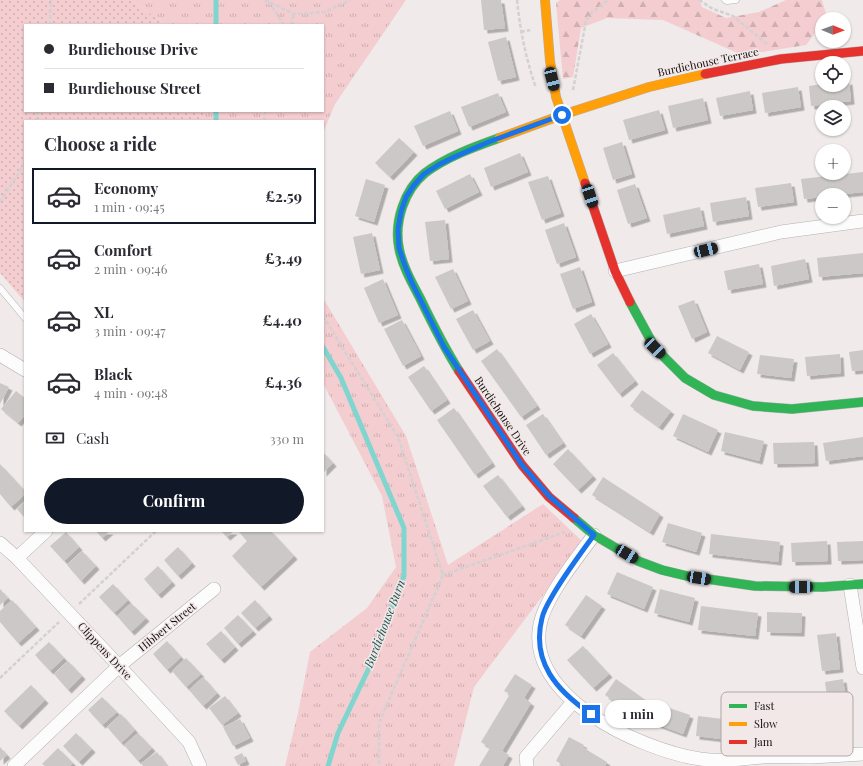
<!DOCTYPE html>
<meta charset="utf-8">
<style>
body{margin:0;font-family:"Playfair Display",serif;background:#f2f2f3;color:#2b2b33;height:100vh;display:flex;flex-direction:column;font-size:15px;white-space:nowrap}
*{box-sizing:border-box;margin:0}
p{font-size:13px;color:#7c7c81}
.icon{flex:none;width:22px;height:22px;fill:none;stroke:currentColor;stroke-width:2;stroke-linecap:round;stroke-linejoin:round}
.map{position:relative;flex:1;overflow:hidden}
.sheet{position:absolute;left:24px;top:120px;width:300px;height:412px;display:flex;flex-direction:column;background:#fff;border-radius:0px;box-shadow:0 1px 3px #0004}
.sheet>*{flex:none}
.banner{position:absolute;left:24px;top:24px;width:300px;height:88px;border-radius:0px;box-shadow:0 1px 3px #0004;display:grid;align-content:center;height:88px;padding:0 20px;background:#fff}
.needle{width:26px;rotate:91deg}
.tools{position:absolute;left:815px;top:12px;display:grid;gap:8px}
.tools a{display:grid;place-items:center;width:36px;height:36px;border-radius:50%;background:#fff;box-shadow:0 1px 3px #0004;font-size:20px}
.end{position:absolute;width:18px;height:18px;margin:-9px;border:5px solid #1a73e8;background:#fff;box-shadow:0 0 0 2px #fff}
.from{border-radius:50%}
.bubble{position:absolute;height:28px;border-radius:14px;background:#fff;box-shadow:0 1px 3px #0004;font-size:13px;font-weight:700;line-height:28px;text-align:center}
.car{position:absolute;width:12px;height:24px;margin:-12px -6px;border-radius:5px;box-shadow:0 0 3px 1px #0007;background:linear-gradient(#222 24%,#8ab4d8 0 40%,#222 0 76%,#8ab4d8 0 86%,#222 0)}
.banner b{display:flex;align-items:center;gap:14px;height:38px;font-size:15px}
.banner b+b{border-top:1px solid #e1e1e2}
.banner i{width:10px;height:10px;background:#2b2b33}
ul{padding:0;list-style:none}
li{display:flex;align-items:center;gap:12px;height:56px;margin:0 8px 6px;padding:0 12px;border:2px solid transparent;border-radius:0px}
li div{flex:1}
li b{display:block;font-size:15px}
li em{font-style:normal;font-weight:700}
li.current{border-color:#111827}
li>.icon{width:36px;height:36px;stroke-width:1.5}
h2{padding:0 20px;font-size:18px;line-height:48px}
.pay{display:flex;align-items:center;gap:10px;height:44px;padding:0 20px;font-size:15px}
.pay p{margin-inline-start:auto}
.primary-button{display:flex;gap:8px;margin-top:auto;padding:8px 20px}
.primary-button a{flex:1;height:46px;border-radius:24px;background:#111827;color:#fff;font-size:16px;font-weight:700;line-height:46px;text-align:center}
.map>svg:first-child{display:block}
</style>
<div class="map">
<svg width="863" height="766" viewBox="0 0 863 766">
<defs>
<pattern id="grass-dots" width="8" height="8" patternUnits="userSpaceOnUse"><rect width="8" height="8" fill="#f3cdd0"/><path d="M2 2h.1M6 6h.1" fill="none" stroke="#cfafb1" stroke-width="1.8" stroke-linecap="round"/></pattern>
<pattern id="forest-firs" width="22" height="20" patternUnits="userSpaceOnUse"><rect width="22" height="20" fill="#f3cdd0"/><path d="M5 1l3.5 6h-7zM16 11l3.5 6h-7z" fill="#cfafb1"/></pattern>
<pattern id="park-tufts" width="24" height="20" patternUnits="userSpaceOnUse"><rect width="24" height="20" fill="#f3cdd0"/><path d="M3 7l-1-3M5 7V3M7 7l1-3M15 17l-1-3M17 17v-4M19 17l1-3" fill="none" stroke="#cfafb1"/></pattern>
<filter id="shadow"><feDropShadow dx="3.5" dy="3.5" stdDeviation="0" flood-color="#0004"/></filter>
</defs>
<rect width="100%" height="100%" fill="#f0eaea"/>
<!-- grass -->
<path fill="url(#grass-dots)" d="M0 0H130L167 25H25V111H204V121H25V302L0 273Z"/>
<!-- forest -->
<path fill="url(#forest-firs)" d="M560 0H699L702 7 726 18 759 12 786 0H822L827 18 826 19H822V24L806 45 742 55 663 20 607 18 581 28 573 77 563 79 556 3Z"/>
<!-- park -->
<path fill="url(#park-tufts)" d="M130 0H406L335 104 323 133V121H204V111H323V25H167Z
M323 298 406 436 448 565 543 504 583 542 474 687 454 766H285L298 713 310 652 367 608 396 567 382 496 323 383Z"/>
<g fill="none" stroke-linecap="round" stroke-linejoin="round">
<!-- stream -->
<path stroke="#81d5cf" stroke-width="5" d="M216 25V0
M216 111V121
M323 347 341 378 404 528V576L369 668 338 733 328 766"/>
</g>
<!-- building -->
<path fill="#cdc8c8" filter="url(#shadow)" d="M481 0H501L505 28 484 30Z
M506 37 516 77 498 81 488 42Z
M849 81 851 101 811 106 809 86 822 84 844 85V82Z
M798 87 801 107 765 113 762 93Z
M750 91 753 110 720 116 716 98Z
M498 93 506 112 469 127 461 107Z
M703 98 708 120 673 128 668 106Z
M659 110 665 130 629 140 623 120Z
M450 111 458 131 423 146 414 126Z
M399 138 414 152 390 177 375 163Z
M622 142 632 174 613 180 603 148Z
M520 153 528 172 491 187 484 168Z
M863 172V192L836 195H822V197L804 199 801 179Z
M470 174 479 192 445 209 436 191Z
M548 176 561 213 542 220 528 182Z
M366 179 385 185 374 222 355 216Z
M791 183 794 202 758 207 755 188Z
M635 184 647 218 628 224 617 190Z
M746 197 749 216 713 222 710 203Z
M700 207 704 226 667 234 663 215Z
M445 220 449 259 430 261 425 222Z
M564 223 576 257 557 264 545 230Z
M372 233 380 270 361 274 353 237Z
M863 253V273L819 277 817 258Z
M805 259 809 279 774 286 771 266Z
M759 264 763 284 728 290 724 271Z
M580 267 592 302 573 309 560 274Z
M453 269 468 301 451 309 435 277Z
M383 279 398 315 379 323 364 288Z
M694 300 707 332 692 339 678 306Z
M473 310 490 341 473 350 456 319Z
M591 314 608 344 590 354 574 324Z
M402 320 421 356 403 366 384 329Z
M717 336 749 352 740 370 708 353Z
M497 349 537 406 521 417 481 361Z
M863 350V370L852 371 849 352Z
M613 353 635 381 619 394 597 365Z
M840 354 841 373 807 376 805 357Z
M760 355 794 359 791 378 757 374Z
M424 366 447 400 431 411 408 377Z
M0 383 9 387 0 404Z
M642 390 671 411 659 427 630 406Z
M16 391 25 398V415L18 423 1 409Z
M454 408 492 463 475 475 437 420Z
M543 414 563 443 546 455 526 425Z
M683 414 718 430 708 452 673 436Z
M725 432 764 441 759 461 721 451Z
M863 437V456L826 461 823 443Z
M814 442 815 463 774 464 773 443Z
M568 449 593 476 578 490 553 464Z
M323 452 333 463 323 473Z
M0 464 25 491V494L11 507 0 494Z
M498 475 522 506 507 517 483 486Z
M603 477 660 514 650 532 592 495Z
M25 501V518L17 509Z
M668 523 702 533 696 552 662 542Z
M96 531H110L102 538Z
M221 531H234L227 537Z
M240 531H271L294 556 261 587 232 556 247 541 239 532Z
M66 532 79 547 64 561 50 546Z
M711 534 780 542 778 562 709 554Z
M827 541 828 561 792 562 791 543Z
M863 541V560L838 561 837 542Z
M178 547 192 563 178 576 164 560Z
M82 551 96 566 81 581 67 565Z
M158 566 172 582 158 595 144 579Z
M617 572 653 587 644 609 607 594Z
M113 584 128 600 114 613 99 597Z
M0 589 8 598 0 605Z
M660 589 695 598 689 622 654 613Z
M586 595 602 606 581 636 565 625Z
M12 600 36 627 18 643 0 622V611Z
M255 600 269 616 255 628 241 613Z
M131 603 146 618 131 632 117 616Z
M701 606 758 613 755 636 698 630Z
M767 612 802 613 801 633 767 632Z
M238 615 253 631 238 644 224 628Z
M221 631 235 647 221 660 206 644Z
M836 633 840 669 822 671 817 635Z
M167 641 181 657 167 670 153 654Z
M49 642 64 658 50 671 35 655Z
M583 646 609 674 593 688 567 660Z
M186 658 201 674 186 687 172 671Z
M68 661 82 676 68 690 54 674Z
M515 674 532 685 524 698 531 703 502 751 509 755 503 766H479L490 748 481 742 510 694 504 691Z
M203 677 217 693 203 706 189 690Z
M616 679 647 701 636 717 605 695Z
M843 679 848 714 830 717 825 682Z
M31 685 45 700 19 726 4 711Z
M225 696 238 713 222 725 209 708Z
M102 697 117 712 102 725 88 710Z
M655 703 690 715 683 734 648 721Z
M121 714 135 730 121 743 107 727Z
M698 716 732 720 730 740 696 736Z
M240 719 250 738 233 746 223 727Z
M76 733 92 749 79 762 63 746Z
M138 733 152 748 138 761 124 745Z
M569 737 584 745 582 747 607 762 605 766H565L556 761Z
M0 747 7 755 0 761Z
M58 748 73 763 70 766H45L42 764Z
M157 752 167 766H143L141 763Z
M242 753 246 761 238 765 234 757Z"/>
<g fill="none" stroke-linecap="round" stroke-linejoin="round">
<!-- lane casing -->
<g stroke="#b4b0b0" stroke-width="7">
<path id="lane" d="M725 0 727 1 736 0
M0 288 25 318"/>
</g>
<!-- street casing -->
<g stroke="#b4b0b0" stroke-width="14">
<path id="street" d="M615 271 781 232 863 221
M0 355 25 370
M594 535C577 558 551 590 542 617 517 694 640 750 700 759 721 762 742 759 763 757 779 756 795 757 812 757 829 756 846 755 863 754
M0 543 17 558 119 666 189 742 200 766
M17 558 46 531
M850 585 863 668
M14 766 119 666 214 589
M527 766 526 757 573 702"/>
</g>
<!-- fast casing -->
<g stroke="#b4b0b0" stroke-width="10">
<path id="fast" d="M630 302 655 348 685 378 714 395 753 406 792 409 863 402
M459 371C444 347 432 323 420 298 412 283 402 265 399 248 394 222 404 190 425 173 446 157 474 147 499 138
M574 518 594 535 638 561 662 570 687 576 755 586 823 587 863 584"/>
</g>
<!-- slow casing -->
<g stroke="#b4b0b0" stroke-width="10">
<path id="slow" d="M545 0 550 61 556 97 585 183
M499 138 562 115 649 87 705 74"/>
</g>
<!-- jam casing -->
<g stroke="#b4b0b0" stroke-width="10">
<path id="jam" d="M705 74 781 59 863 51
M585 183 615 271 630 302
M459 371 522 465 549 497 574 518"/>
</g>
<!-- path -->
<path stroke="#d3d1d1" stroke-width="2.5" stroke-dasharray="4 2" stroke-linecap="butt" d="M265 0 294 14 325 12 350 0
M517 0C520 30 526 59 536 88
M699 0 713 9 733 16 767 44
M269 2 284 25
M50 25 51 0
M291 25 294 14
M521 32 530 30
M573 90 586 21 590 14 608 0
M36 121 38 111
M265 121 264 117 266 111
M0 202 25 163
M323 316 398 437 443 575 379 723V766
M443 575 565 532
M79 604 156 531
M0 678 59 622"/>
<!-- lane -->
<use href="#lane" stroke="#fdfcfc" stroke-width="6"/>
<!-- street -->
<use href="#street" stroke="#fdfcfc" stroke-width="13"/>
<!-- fast -->
<use href="#fast" stroke="#30b455" stroke-width="9"/>
<!-- slow -->
<use href="#slow" stroke="#ff9f0a" stroke-width="9"/>
<!-- jam -->
<use href="#jam" stroke="#e5322d" stroke-width="9"/>
</g>
<g fill="none" stroke-linecap="round" stroke-linejoin="round">
<!-- route -->
<path stroke="#1a73e8" stroke-width="5" d="M562 115 491 141 454 157 438 165 424 174 414 185 406 197 401 212 398 229 399 248 405 266 412 283 444 347 522 465 549 496 594 535C580 554 566 573 554 593 550 600 544 609 542 618 531 662 557 691 591 714"/>
</g>
<g text-anchor="middle" stroke-width="3" stroke-linejoin="round" paint-order="stroke">
<!-- street labels -->
<g font-size="11" fill="#120e0f" stroke="#f2e8e8">
<text transform="translate(708 62) rotate(-12)" y="4">Burdiehouse Terrace</text>
<text transform="translate(503 416) rotate(56)" y="4">Burdiehouse Drive</text>
<text transform="translate(167 627) rotate(-39)" y="4">Hibbert Street</text>
<text transform="translate(105 651) rotate(47)" y="4">Clippens Drive</text>
</g>
<!-- water labels -->
<g font-size="12" font-style="italic" fill="#205451" stroke="#f2e8e8">
<text transform="translate(385 624) rotate(-69)" y="4">Burdiehouse Burn</text>
</g>
</g>
<!-- legend -->
<rect x="721" y="692" width="132" height="64" rx="6" fill="#f2e8e8" stroke="#afa7a7" stroke-width="1"/>
<rect x="729" y="704" width="18" height="4" fill="#30b455"/>
<rect x="729" y="722" width="18" height="4" fill="#ff9f0a"/>
<rect x="729" y="740" width="18" height="4" fill="#e5322d"/>
<g font-size="11" fill="#120e0f">
<text x="754" y="710">Fast</text>
<text x="754" y="728">Slow</text>
<text x="754" y="746">Jam</text>
</g>
</svg>
<div class="tools">
<a><svg class="needle" viewBox="-14 -14 28 28"><path d="M0-13l5 13h-10z" fill="#e53935"/><path d="M0 13l5-13h-10z" fill="#7c7c81"/></svg></a>
<a><svg class="icon" aria-label="locate" viewBox="0 0 24 24"><circle cx="12" cy="12" r="6"/><path d="M12 2v4M12 18v4M2 12h4M18 12h4"/></svg></a>
<a><svg class="icon" aria-label="layers" viewBox="0 0 24 24"><path d="M12 4l9 5-9 5-9-5zM3 14l9 5 9-5"/></svg></a>
<a>+</a>
<a>−</a>
</div>
<i class="end from" style="left:562px;top:115px"></i>
<i class="end" style="left:591px;top:714px"></i>
<div class="bubble" style="left:605px;top:700px;width:66px">1 min</div>
<i class="car" style="left:552px;top:79px;rotate:166deg"></i>
<i class="car" style="left:590px;top:196px;rotate:162deg"></i>
<i class="car" style="left:706px;top:250px;rotate:77deg"></i>
<i class="car" style="left:655px;top:348px;rotate:134deg"></i>
<i class="car" style="left:627px;top:554px;rotate:121deg"></i>
<i class="car" style="left:699px;top:578px;rotate:99deg"></i>
<i class="car" style="left:801px;top:587px;rotate:269deg"></i>
<div class="banner">
<b><i class="from"></i>Burdiehouse Drive</b>
<b><i></i>Burdiehouse Street</b>
</div>
<section class="sheet">
<h2>Choose a ride</h2>
<ul>
<li class="current"><svg class="icon" aria-label="car" viewBox="0 0 24 24"><path d="M5 17H2v-5l4-1 3-4h7l3 4 3 1v5h-3M9 17h6M6 11h13"/><circle cx="7" cy="17" r="2"/><circle cx="17" cy="17" r="2"/></svg><div><b>Economy</b><p>1 min · 09:45</p></div><em>£2.59</em></li>
<li><svg class="icon" aria-label="car" viewBox="0 0 24 24"><path d="M5 17H2v-5l4-1 3-4h7l3 4 3 1v5h-3M9 17h6M6 11h13"/><circle cx="7" cy="17" r="2"/><circle cx="17" cy="17" r="2"/></svg><div><b>Comfort</b><p>2 min · 09:46</p></div><em>£3.49</em></li>
<li><svg class="icon" aria-label="car" viewBox="0 0 24 24"><path d="M5 17H2v-5l4-1 3-4h7l3 4 3 1v5h-3M9 17h6M6 11h13"/><circle cx="7" cy="17" r="2"/><circle cx="17" cy="17" r="2"/></svg><div><b>XL</b><p>3 min · 09:47</p></div><em>£4.40</em></li>
<li><svg class="icon" aria-label="car" viewBox="0 0 24 24"><path d="M5 17H2v-5l4-1 3-4h7l3 4 3 1v5h-3M9 17h6M6 11h13"/><circle cx="7" cy="17" r="2"/><circle cx="17" cy="17" r="2"/></svg><div><b>Black</b><p>4 min · 09:48</p></div><em>£4.36</em></li>
</ul>
<div class="pay"><svg class="icon" aria-label="cash" viewBox="0 0 24 24"><path d="M3 7h18v10H3z"/><circle cx="12" cy="12" r="2"/></svg>Cash<p>330 m</p></div>
<div class="primary-button"><a>Confirm</a></div>
</section>
</div>
